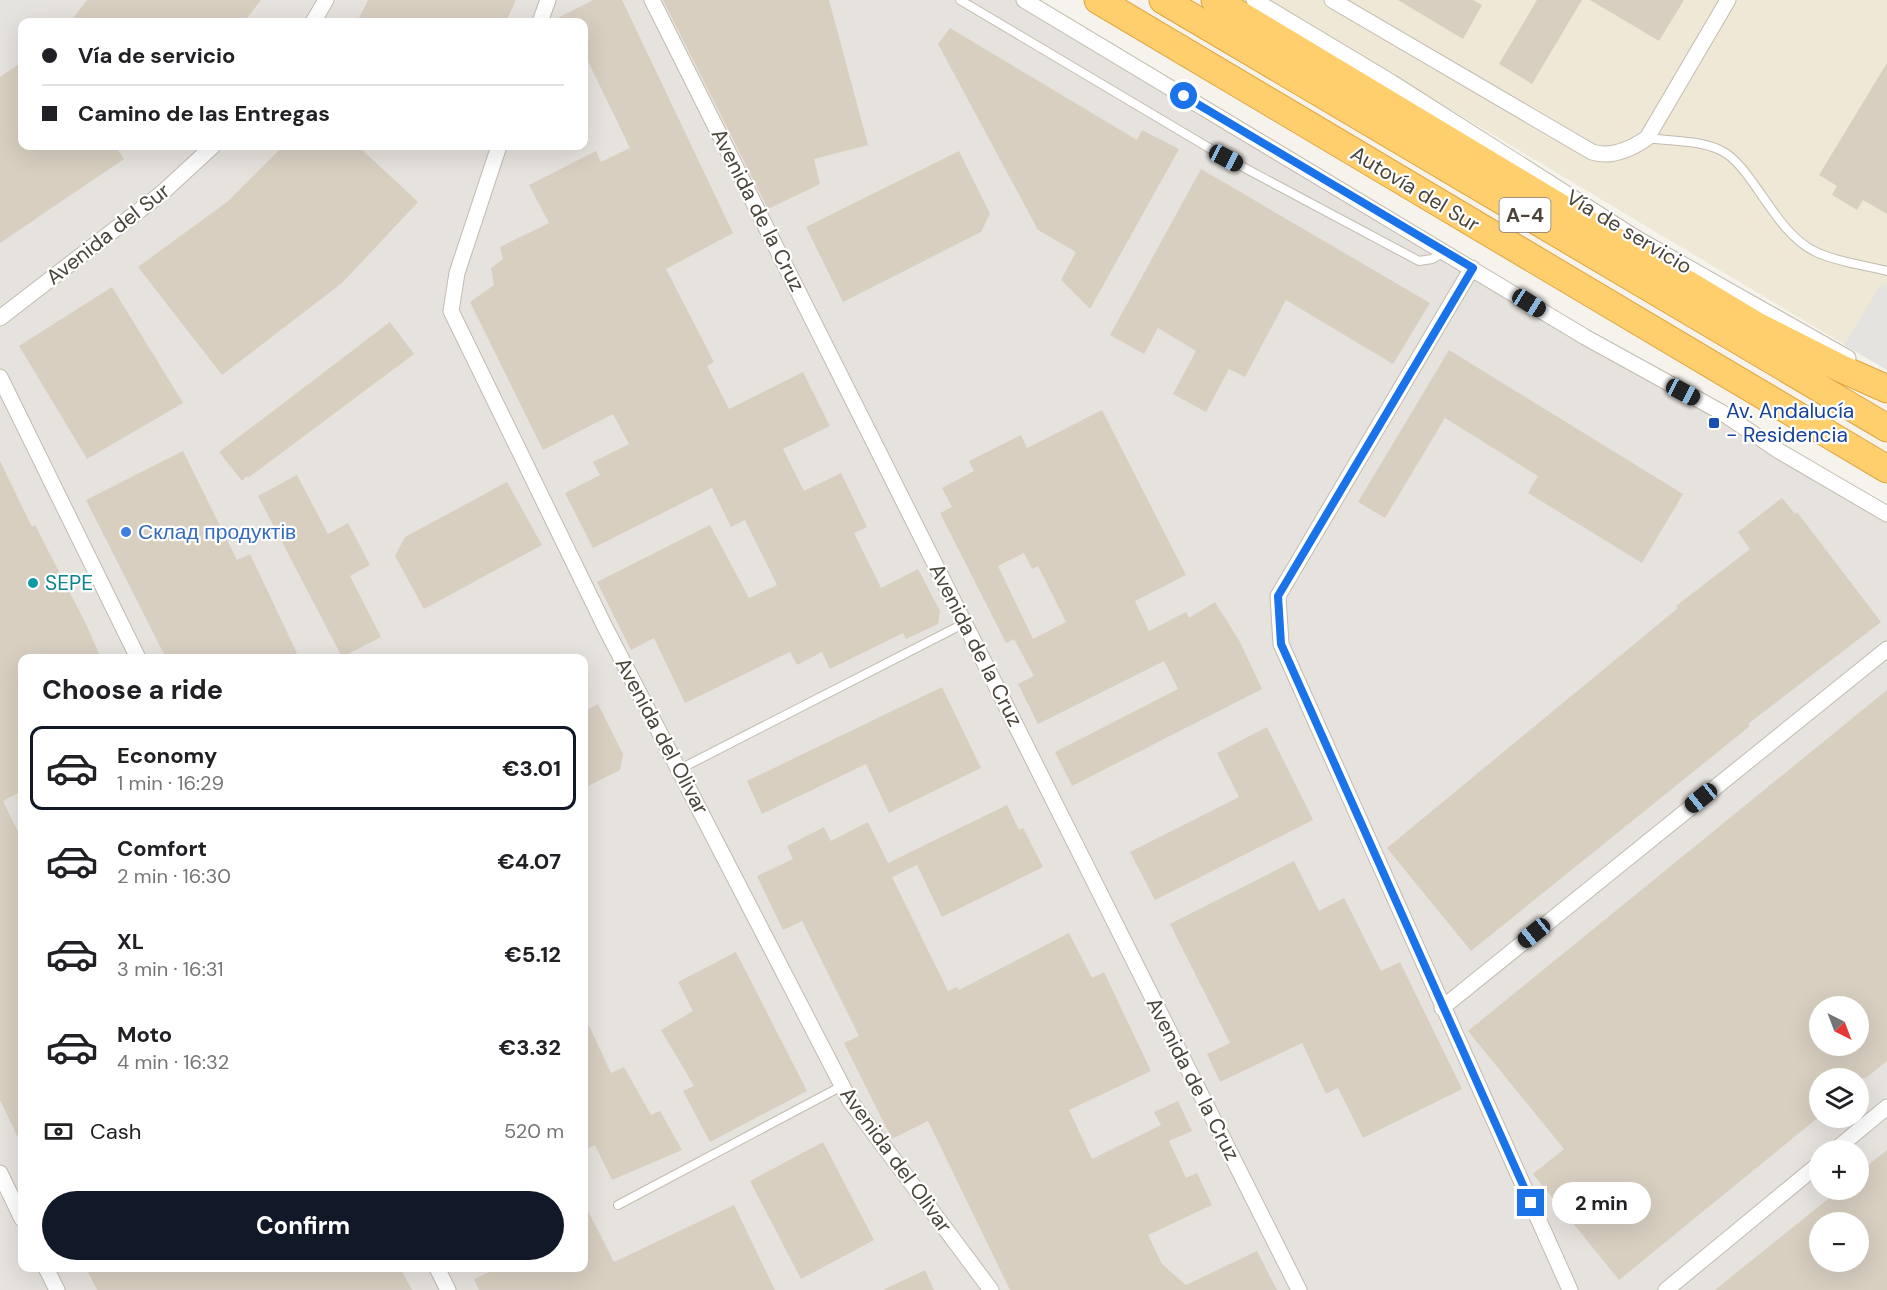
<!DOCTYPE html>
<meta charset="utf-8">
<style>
body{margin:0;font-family:"DM Sans",sans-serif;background:#f6f6f6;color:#202124;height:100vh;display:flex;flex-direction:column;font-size:22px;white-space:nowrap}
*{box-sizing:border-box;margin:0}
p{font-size:20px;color:#757577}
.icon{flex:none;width:33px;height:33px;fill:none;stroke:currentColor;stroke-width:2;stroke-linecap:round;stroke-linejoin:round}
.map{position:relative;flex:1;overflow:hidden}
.drawer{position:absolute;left:18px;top:654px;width:570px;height:618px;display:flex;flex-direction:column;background:#fff;border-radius:12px;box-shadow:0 6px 24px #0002}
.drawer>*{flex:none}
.banner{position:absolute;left:18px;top:18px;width:570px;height:132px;border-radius:12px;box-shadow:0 6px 24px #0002;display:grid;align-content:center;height:132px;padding:0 24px;background:#fff}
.needle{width:39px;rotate:138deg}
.controls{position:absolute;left:1809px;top:996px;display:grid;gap:12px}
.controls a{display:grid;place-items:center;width:60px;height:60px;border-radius:50%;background:#fff;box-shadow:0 6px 24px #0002;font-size:30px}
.end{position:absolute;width:27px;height:27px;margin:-14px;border:8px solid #1a73e8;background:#fff;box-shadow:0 0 0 3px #fff}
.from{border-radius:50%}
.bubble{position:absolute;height:42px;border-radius:21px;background:#fff;box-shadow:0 6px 24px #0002;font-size:20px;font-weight:700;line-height:42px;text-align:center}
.car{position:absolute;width:18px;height:36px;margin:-18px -9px;border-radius:8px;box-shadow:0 0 4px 2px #0007;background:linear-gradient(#222 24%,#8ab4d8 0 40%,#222 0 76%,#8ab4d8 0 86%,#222 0)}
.banner b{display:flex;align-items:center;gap:21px;height:57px;font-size:22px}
.banner b+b{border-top:2px solid #e0e0e0}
.banner i{width:15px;height:15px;background:#202124}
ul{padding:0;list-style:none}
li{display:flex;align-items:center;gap:18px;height:84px;margin:0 12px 9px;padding:0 12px;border:3px solid transparent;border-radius:12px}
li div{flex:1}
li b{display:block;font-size:22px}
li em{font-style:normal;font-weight:700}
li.current{border-color:#111827}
li>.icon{width:54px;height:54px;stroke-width:1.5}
h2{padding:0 24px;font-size:27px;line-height:72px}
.pay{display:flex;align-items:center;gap:15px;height:66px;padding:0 24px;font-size:22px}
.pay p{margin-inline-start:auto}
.primary-button{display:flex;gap:12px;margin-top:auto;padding:12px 24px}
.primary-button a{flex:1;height:69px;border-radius:36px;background:#111827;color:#fff;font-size:24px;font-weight:700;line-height:69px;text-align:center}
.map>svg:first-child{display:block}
</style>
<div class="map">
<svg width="1887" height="1290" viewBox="0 0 1887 1290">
<rect width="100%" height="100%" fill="#f6f3ec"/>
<!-- industrial -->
<path fill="#e6e2dd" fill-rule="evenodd" d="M0 0H1024L1887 512V1290H0ZM22 22H584V146H22ZM22 658H584V1268H22ZM1820 1006H1858V1046H1820ZM1820 1078H1858V1118H1820ZM1820 1150H1858V1190H1820ZM1820 1222H1858V1262H1820Z"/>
<!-- education -->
<path fill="#efe8d6" d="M1268 0H1887V370L1644 225Z"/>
<!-- parking -->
<path fill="#e5e3e0" d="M0 0H49L0 30Z
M1882 283 1887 286V370L1844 345Z"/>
<!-- building -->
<path fill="#d8cfc1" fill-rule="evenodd" d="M87 0H261L244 22H70Z
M368 0H516L506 22H357Z
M593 0H622L733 233 666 269 714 362 707 366 729 409 803 372 830 426 783 449 804 491 841 473 867 527 854 533 881 588 918 569 940 611 938 624 906 639 903 633 830 669 822 652 797 665 790 652 685 703 654 638 631 650 597 582 710 525 749 598 777 585 745 520 731 527 712 488 593 548 565 493 600 475 593 462 629 444 613 414 543 450 470 302 494 285 491 268 503 259 500 247 549 223 529 185 596 151 601 162 630 148 584 53V22H550Z
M663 0H829L868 145 814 159 820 184 768 209Z
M1398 0H1473L1482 5 1463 39Z
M1537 0H1582L1532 84 1499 64Z
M1590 0H1684L1659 41Z
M950 28 1137 140 1142 130 1179 149 1090 309 1061 280 1076 252 1038 230 938 44Z
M22 62V146H115L124 159 0 243V77Z
M1887 63V214L1863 200 1857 210 1832 195 1837 186 1819 175Z
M283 146H358L418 202 342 283 222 375 138 267 227 202Z
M959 151 990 214 981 232 843 302 806 227Z
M1201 169 1430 303 1393 364 1286 300 1245 377 1229 369 1206 412 1173 394 1196 351 1158 328 1144 354 1110 335Z
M112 287 183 403 87 459 19 346Z
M390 322 414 354 248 478 247 476 242 481 219 452Z
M1449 350 1683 494 1642 563 1528 493 1538 476 1445 418 1385 518 1358 502Z
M1102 410 1186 575 1135 601 1149 631 1186 612 1189 618 1215 602 1240 642 1262 689 1072 786 1055 752 1178 689 1164 661 1038 724 1018 684 1034 676 1014 639 1006 643 940 513 952 507 942 488 974 471 969 461 1021 435 1027 448ZM1024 553 1032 569 1038 566 1066 622 1033 639 998 566Z
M183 451 237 560 250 554 297 653 286 658H166L86 500Z
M0 461 32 527 35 525 86 624 101 658H22V791L3 801 22 840V1146L0 1100Z
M297 475 328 534 348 523 370 565 350 576 381 637 342 657 258 496Z
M507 482 542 545 424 609 395 556 405 537Z
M1782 498 1795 514 1797 512 1881 622 1748 724 1750 726 1471 951 1387 848 1678 608 1676 606 1750 549 1738 532Z
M942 687 981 768 889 813 866 764 762 814 747 781Z
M1887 690V1061L1866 1078H1820V1116L1619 1280 1533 1174 1564 1149 1468 1031ZM1820 1006H1858V1046H1820Z
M598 704 623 754 620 770 584 788V711Z
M1267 727 1313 820 1155 900 1130 852 1239 797 1217 753Z
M1007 805 1019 830 1023 828 1043 867 942 917 917 865 892 877 948 991 957 987 959 990 1069 933 1092 978 1104 972 1151 1071 1069 1110 1092 1159 1161 1125 1154 1112 1178 1101 1192 1131 1169 1141 1186 1178 1197 1173 1212 1205 1148 1235 1162 1264 1186 1285 1257 1251 1277 1290H1010L928 1121 892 1139 844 1043 859 1036 802 921 783 930 757 876 793 859 787 846 824 827 831 841 868 822 888 863Z
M1294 861 1319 911 1344 898 1381 971 1400 962 1462 1089 1363 1138 1338 1088 1326 1094 1302 1043 1220 1082 1207 1054 1230 1043 1170 924Z
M736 952 807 1091 710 1142 683 1091 694 1086 661 1030 693 1011 678 982Z
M584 1015 611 1073 624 1067 651 1115 660 1111 682 1150 612 1180 595 1145 584 1150Z
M823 1142 874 1240 801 1279 750 1181Z
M1887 1150V1290H1715L1839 1190H1858V1173ZM1820 1222H1858V1262H1820Z
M584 1203 614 1262 734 1205 775 1290H479L474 1279 498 1268H584Z
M86 1268H400L412 1290H97Z
M925 1270 934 1290H883Z"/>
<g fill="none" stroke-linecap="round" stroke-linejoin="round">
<!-- lane casing -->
<g stroke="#c2bbae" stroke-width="10">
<path id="lane" d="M960 0 1226 158 1419 261 1432 259 1444 252
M1647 138C1670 141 1699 140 1720 150 1753 165 1774 233 1816 252 1837 262 1864 265 1887 271
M680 769 965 623
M618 1205 842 1086"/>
</g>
<!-- street casing -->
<g stroke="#c2bbae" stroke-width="17">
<path id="street" d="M652 0 1299 1290
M1024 0 1585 337 1721 412 1779 451 1887 514
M1254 0 1391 82 1636 238 1848 358
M1332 0 1592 152C1611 158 1631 149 1647 138L1728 0
M313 22 326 0
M540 22 548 0
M499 146 457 273 451 311 605 627 850 1101 991 1290
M1472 268 1278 596 1281 644 1570 1290
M0 318 162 193 213 146
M0 377 138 658
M1442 1008 1887 649
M1835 1150 1887 1107
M0 1173 22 1219
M46 1268 57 1290
M437 1268 448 1290
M1666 1290 1820 1163"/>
</g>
<!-- highway casing -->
<g stroke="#e0a43c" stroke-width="29">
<path id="highway" d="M1098 0 1887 469
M1163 0 1887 428
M1215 0 1757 326 1840 368 1887 389"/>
</g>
<!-- lane -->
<use href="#lane" stroke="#fff" stroke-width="8"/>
<!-- street -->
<use href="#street" stroke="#fff" stroke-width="15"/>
<!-- highway -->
<use href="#highway" stroke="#ffcf6e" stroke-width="27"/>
</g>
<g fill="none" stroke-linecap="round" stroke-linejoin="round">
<!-- route -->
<path stroke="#1a73e8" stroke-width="8" d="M1184 96 1473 268 1278 596 1281 644 1531 1203"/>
</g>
<!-- markers -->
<rect fill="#1a4fb4" stroke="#fff" stroke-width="2" x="1708" y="417" width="12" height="12" rx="3"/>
<circle fill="#3f7fe0" stroke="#fff" stroke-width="2" cx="126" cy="532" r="6"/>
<circle fill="#0f9aa8" stroke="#fff" stroke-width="2" cx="33" cy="583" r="6"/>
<g text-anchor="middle" stroke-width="4.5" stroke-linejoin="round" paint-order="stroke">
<!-- shield labels -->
<rect fill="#fff" stroke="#817c74" stroke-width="1.5" x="1499.5" y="198" width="51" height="34" rx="4.5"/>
<g font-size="20" font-weight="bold" fill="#4b4439">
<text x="1525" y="222">A-4</text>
</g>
<!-- street labels -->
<g font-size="21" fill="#4b4439" stroke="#fff">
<text transform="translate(1415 189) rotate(31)" y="7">Autovía del Sur</text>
<text transform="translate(758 210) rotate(63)" y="7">Avenida de la Cruz</text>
<text transform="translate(1629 232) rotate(31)" y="7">Vía de servicio</text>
<text transform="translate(108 234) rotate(-38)" y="7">Avenida del Sur</text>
<text transform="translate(976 645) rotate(63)" y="7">Avenida de la Cruz</text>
<text transform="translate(662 736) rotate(62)" y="7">Avenida del Olivar</text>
<text transform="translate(1193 1079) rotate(63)" y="7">Avenida de la Cruz</text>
<text transform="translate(896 1160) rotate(54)" y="7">Avenida del Olivar</text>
</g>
<!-- transit labels -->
<g font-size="21" fill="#164399" stroke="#fff" text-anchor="start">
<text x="1726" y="418">Av. Andalucía<tspan x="1726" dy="24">- Residencia</tspan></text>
</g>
<!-- shop labels -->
<g font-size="21" fill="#366cbe" stroke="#fff" text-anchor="start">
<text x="138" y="539">Склад продуктів</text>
</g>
<!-- culture labels -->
<g font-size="21" fill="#0d838f" stroke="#fff" text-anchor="start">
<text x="45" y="590">SEPE</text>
</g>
</g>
</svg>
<div class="controls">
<a><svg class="needle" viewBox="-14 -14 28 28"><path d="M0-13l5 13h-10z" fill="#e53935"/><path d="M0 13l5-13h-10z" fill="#757577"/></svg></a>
<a><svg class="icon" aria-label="layers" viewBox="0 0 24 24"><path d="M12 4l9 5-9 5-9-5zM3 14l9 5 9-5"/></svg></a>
<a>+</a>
<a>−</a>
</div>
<i class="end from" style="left:1184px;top:96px"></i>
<i class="end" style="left:1531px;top:1203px"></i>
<div class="bubble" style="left:1552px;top:1182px;width:99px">2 min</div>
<i class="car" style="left:1226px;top:158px;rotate:118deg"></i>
<i class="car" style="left:1529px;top:303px;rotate:122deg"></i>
<i class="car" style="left:1683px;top:392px;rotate:118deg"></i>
<i class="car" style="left:1701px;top:798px;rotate:231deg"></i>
<i class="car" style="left:1534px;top:933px;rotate:231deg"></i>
<div class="banner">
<b><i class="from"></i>Vía de servicio</b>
<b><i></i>Camino de las Entregas</b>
</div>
<section class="drawer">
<h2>Choose a ride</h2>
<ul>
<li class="current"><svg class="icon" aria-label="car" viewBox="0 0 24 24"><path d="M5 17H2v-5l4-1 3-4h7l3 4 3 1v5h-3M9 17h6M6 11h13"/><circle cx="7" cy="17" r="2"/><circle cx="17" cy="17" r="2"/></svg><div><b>Economy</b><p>1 min · 16:29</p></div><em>€3.01</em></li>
<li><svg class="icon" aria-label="car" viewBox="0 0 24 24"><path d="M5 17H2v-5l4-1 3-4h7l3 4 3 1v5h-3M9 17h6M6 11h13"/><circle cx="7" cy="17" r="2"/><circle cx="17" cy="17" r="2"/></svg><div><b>Comfort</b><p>2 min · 16:30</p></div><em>€4.07</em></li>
<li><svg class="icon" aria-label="car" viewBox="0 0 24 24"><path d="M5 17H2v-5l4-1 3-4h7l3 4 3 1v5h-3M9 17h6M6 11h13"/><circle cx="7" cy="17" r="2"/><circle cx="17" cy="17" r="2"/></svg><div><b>XL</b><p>3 min · 16:31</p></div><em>€5.12</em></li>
<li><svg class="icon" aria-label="car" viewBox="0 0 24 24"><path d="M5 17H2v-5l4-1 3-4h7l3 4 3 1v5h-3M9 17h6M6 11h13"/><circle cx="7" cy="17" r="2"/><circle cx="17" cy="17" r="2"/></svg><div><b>Moto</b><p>4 min · 16:32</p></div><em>€3.32</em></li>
</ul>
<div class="pay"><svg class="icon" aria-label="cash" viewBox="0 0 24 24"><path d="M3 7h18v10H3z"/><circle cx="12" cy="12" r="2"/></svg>Cash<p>520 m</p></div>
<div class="primary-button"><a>Confirm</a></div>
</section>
</div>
